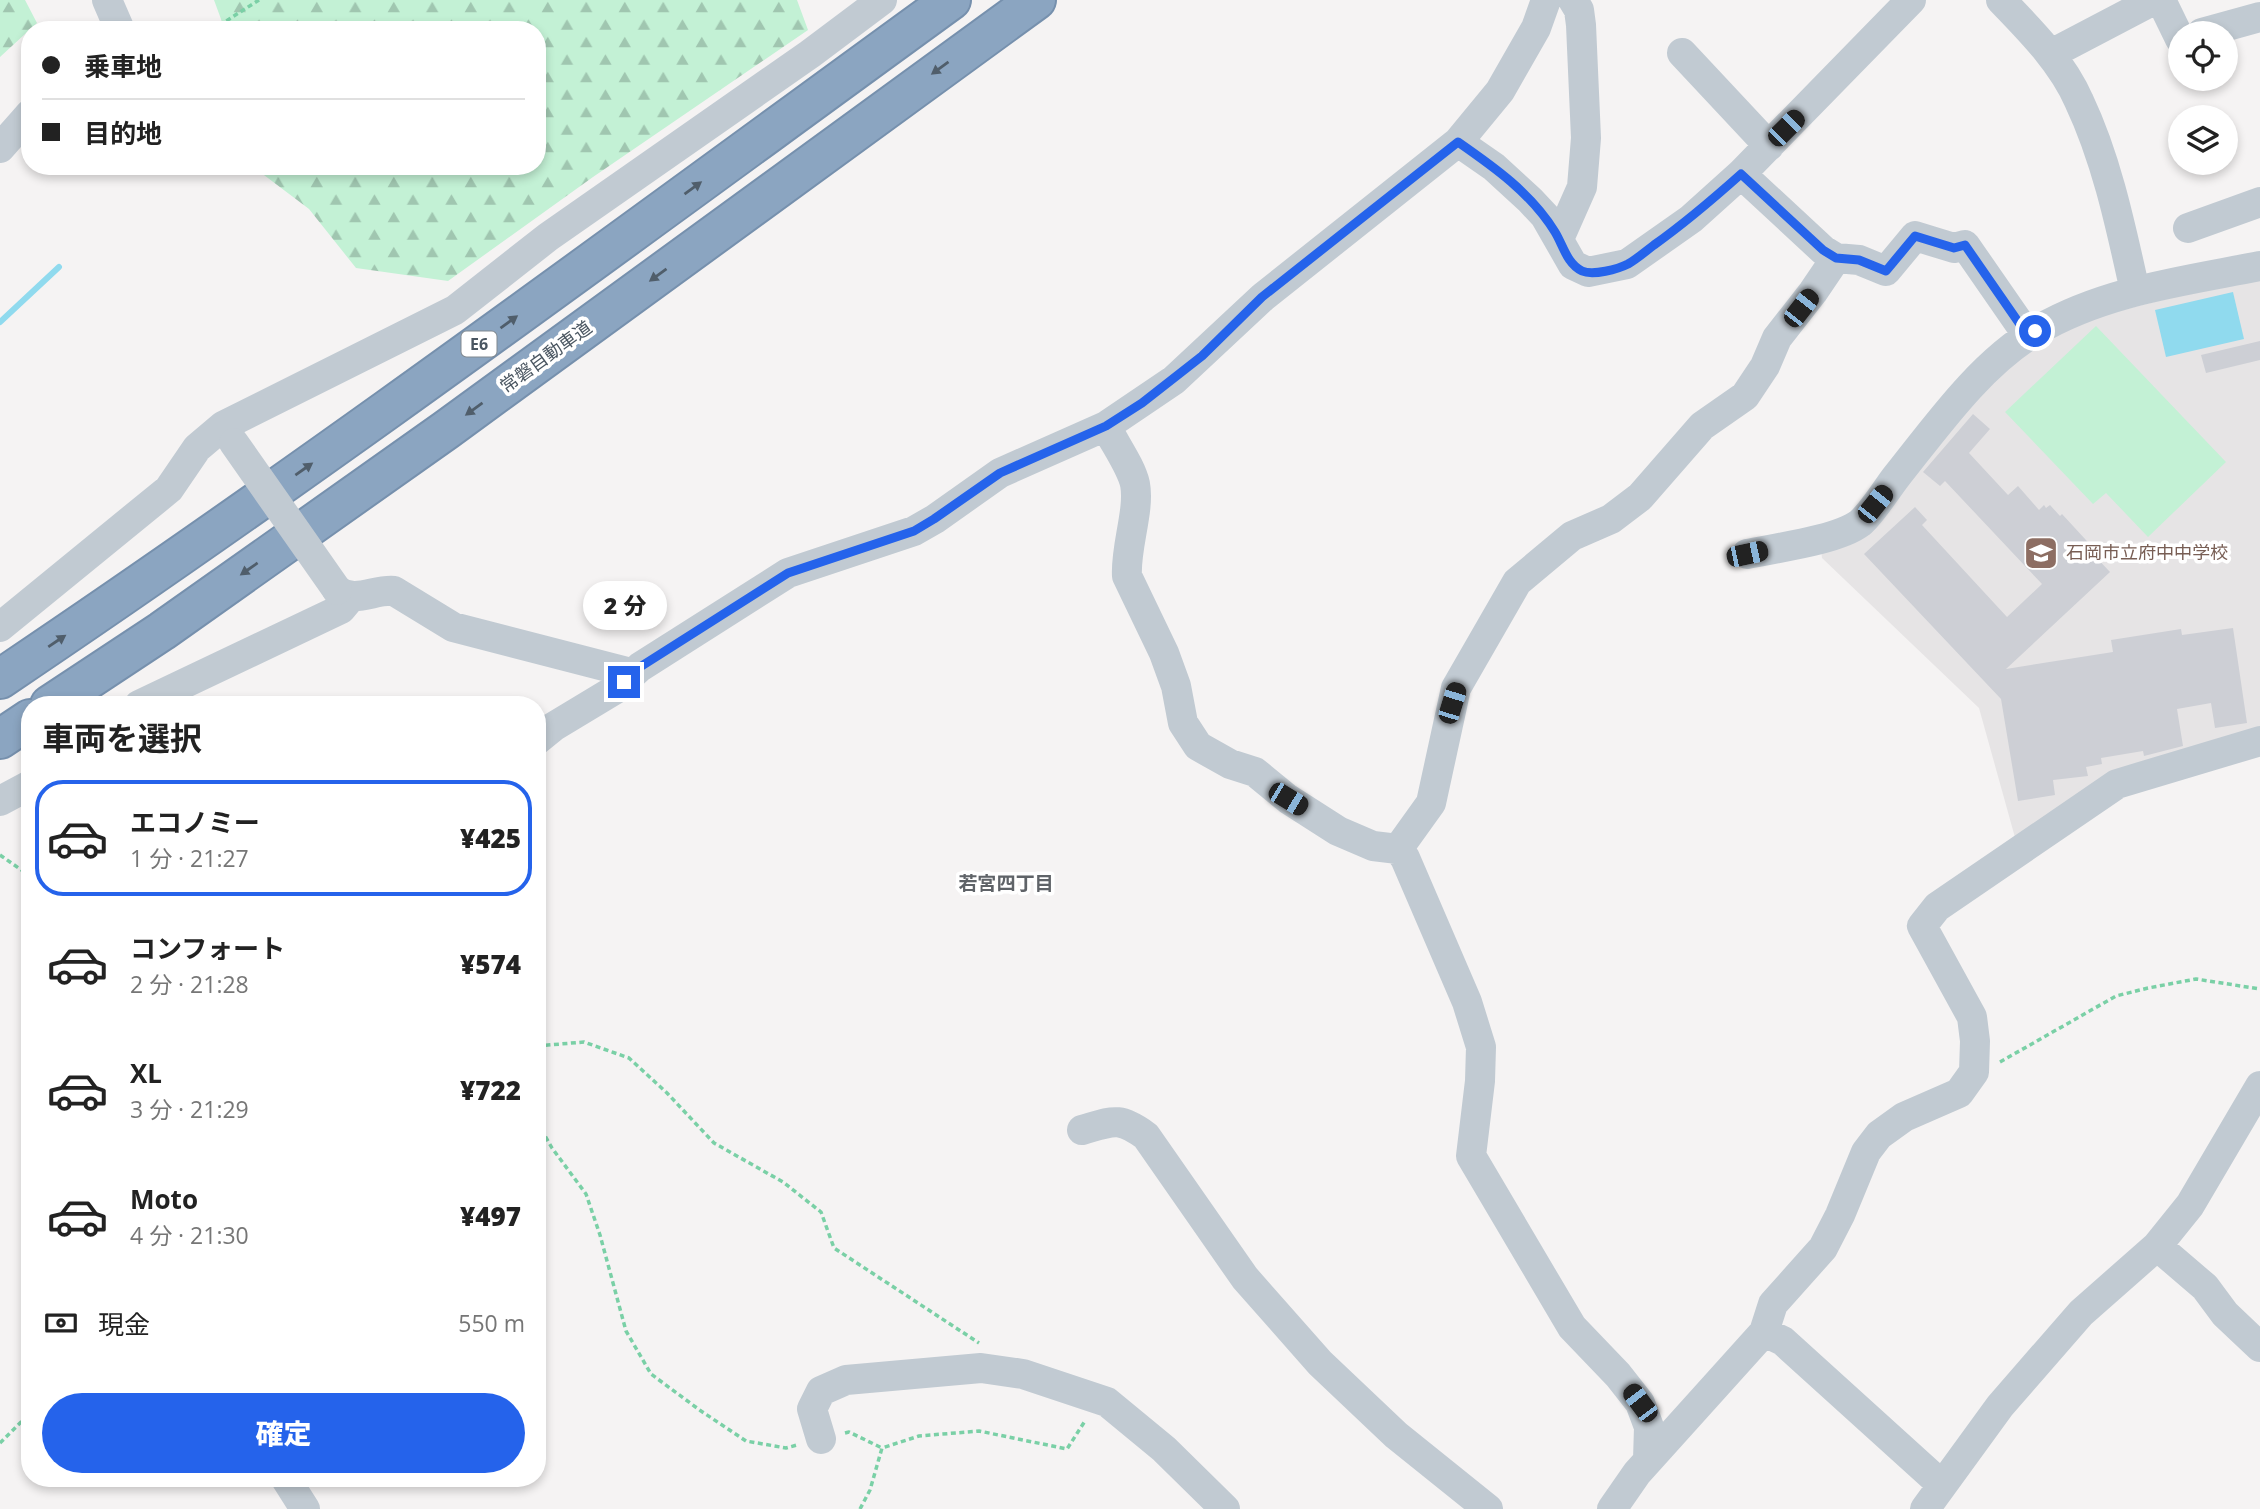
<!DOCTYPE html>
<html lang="ja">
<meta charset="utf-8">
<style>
body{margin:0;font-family:"Open Sans","Noto Sans JP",sans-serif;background:#f6f6f6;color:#222;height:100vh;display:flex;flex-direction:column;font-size:26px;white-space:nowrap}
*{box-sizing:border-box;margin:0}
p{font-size:23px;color:#767676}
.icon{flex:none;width:38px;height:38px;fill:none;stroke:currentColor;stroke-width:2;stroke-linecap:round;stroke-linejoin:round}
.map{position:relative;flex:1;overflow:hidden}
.panel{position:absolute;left:21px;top:696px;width:525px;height:791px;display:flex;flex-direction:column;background:#fff;border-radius:28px;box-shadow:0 4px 10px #0003}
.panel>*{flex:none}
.top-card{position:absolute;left:21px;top:21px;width:525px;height:154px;border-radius:28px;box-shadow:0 4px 10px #0003;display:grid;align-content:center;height:154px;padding:0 21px;background:#fff}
.fabs{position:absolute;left:2168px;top:21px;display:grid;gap:14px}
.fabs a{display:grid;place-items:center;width:70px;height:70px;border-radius:50%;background:#fff;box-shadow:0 4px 10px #0003;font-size:35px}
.end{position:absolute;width:32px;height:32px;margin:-16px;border:9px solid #2563eb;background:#fff;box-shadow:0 0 0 4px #fff}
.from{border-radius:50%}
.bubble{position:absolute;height:49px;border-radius:24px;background:#fff;box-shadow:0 4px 10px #0003;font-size:23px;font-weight:800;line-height:49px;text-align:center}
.car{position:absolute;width:21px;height:42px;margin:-21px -10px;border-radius:9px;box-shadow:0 0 5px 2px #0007;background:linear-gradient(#222 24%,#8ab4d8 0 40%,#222 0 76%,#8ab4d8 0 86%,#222 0)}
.top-card b{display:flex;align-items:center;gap:24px;height:66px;font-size:26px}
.top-card b+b{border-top:2px solid #e0e0e0}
.top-card i{width:18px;height:18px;background:#222}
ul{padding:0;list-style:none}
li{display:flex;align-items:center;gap:21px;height:116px;margin:0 14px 10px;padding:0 7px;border:4px solid transparent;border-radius:28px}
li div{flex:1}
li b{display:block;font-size:26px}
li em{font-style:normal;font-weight:800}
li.selected{border-color:#2563eb}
li>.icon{width:63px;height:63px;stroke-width:1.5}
h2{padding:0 21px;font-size:32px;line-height:84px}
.pay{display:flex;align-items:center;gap:18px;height:77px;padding:0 21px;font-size:26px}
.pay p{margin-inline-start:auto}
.action{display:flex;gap:14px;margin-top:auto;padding:14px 21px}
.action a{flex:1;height:80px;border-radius:42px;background:#2563eb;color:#fff;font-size:28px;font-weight:800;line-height:80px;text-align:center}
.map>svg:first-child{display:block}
</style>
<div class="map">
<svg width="2260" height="1509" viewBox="0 0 2260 1509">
<defs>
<pattern id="forest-firs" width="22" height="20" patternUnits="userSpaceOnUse" patternTransform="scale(1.75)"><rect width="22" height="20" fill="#c3f1d5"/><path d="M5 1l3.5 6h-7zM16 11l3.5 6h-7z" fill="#a0c6b0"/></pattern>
</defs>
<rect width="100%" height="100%" fill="#f5f3f3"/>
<!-- education -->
<path fill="#e6e4e5" d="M2260 275V734L2016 841 1979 708 1822 558 1821 548 1992 382 2033 347 2084 320Z"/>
<!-- forest -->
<path fill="url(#forest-firs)" d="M0 0H25L37 23 0 57Z
M214 0H797L808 30 593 177 448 281 356 268 309 209 252 166H537V30H225Z"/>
<!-- pitch -->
<path fill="#c3f1d5" d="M2096 326 2226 462 2148 537 2106 493 2093 504 2005 412Z"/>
<!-- water -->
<path fill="#90daee" d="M2233 292 2244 339 2166 357 2155 310Z"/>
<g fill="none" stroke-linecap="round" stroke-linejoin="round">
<!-- stream -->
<path stroke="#90daee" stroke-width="6" d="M0 322 59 267"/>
</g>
<!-- building -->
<path fill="#cdcfd5" d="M2260 341V360L2206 373 2201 355Z
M1973 414 1990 429 1969 453 2008 495 2018 486 2039 510 2044 505 2046 508 2050 505 2060 516 2062 514 2097 552 2094 555 2110 572 2006 669 2113 652 2111 640 2181 629 2182 635 2233 628 2247 723 2215 728 2211 703 2177 709 2183 746 2144 756 2143 751 2101 758 2102 764 2086 767 2088 776 2053 780 2055 795 2018 801 2001 699 1864 554 1915 507 1927 520 1922 525 2007 617 2042 584 1945 481 1940 486 1923 472Z"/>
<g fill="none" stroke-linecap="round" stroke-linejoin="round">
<!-- highway casing -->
<g stroke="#7690ad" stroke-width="42">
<path id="highway" d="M0 679C323 462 636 229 951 0
M50 705 162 631 446 430 1036 0
M0 739 30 719"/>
</g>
<!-- path -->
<path stroke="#7ad0a6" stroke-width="3.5" stroke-dasharray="5 3.5" stroke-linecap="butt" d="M212 30 259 0
M0 855 30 876
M537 1046 584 1042 629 1058 667 1093 714 1143 783 1182 821 1212 834 1248 979 1343
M2000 1062 2116 996 2148 988 2196 979 2260 989
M537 1122 552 1148 586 1194 600 1235 626 1331 651 1374 701 1411 746 1441 786 1448 797 1445
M845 1433 849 1432 882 1448
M0 1443 30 1413
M860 1509 870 1490 882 1448 919 1436 979 1431 1067 1449 1085 1421"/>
<!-- minor -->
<path stroke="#c1cad2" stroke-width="30" d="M107 0 120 30
M2001 0C2030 30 2062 62 2079 101 2107 160 2121 228 2135 291
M2161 0 2180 39
M2202 33 2260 17
M1682 53 1769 146
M2051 54 2154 0
M1458 142 1494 167 1530 200 1545 216 1573 265 1588 272 1627 264 1691 219 1741 174 1911 0
M0 148 30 114
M1741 174 1823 250 1836 258 1859 260 1886 271 1915 236 1954 248 1965 245 2028 336
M2188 228 2260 202
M1559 239 1582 187 1586 138 1581 25 1579 10 1573 0
M1106 426C1114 443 1131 466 1135 484 1140 510 1125 548 1127 576L1164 653 1176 686 1183 723 1198 746 1230 764 1255 772 1288 799 1338 831 1373 846 1398 849 1405 858 1467 1002 1481 1047 1480 1081 1471 1156 1572 1327 1618 1375 1640 1403 1649 1427 1648 1460
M1747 554C1776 548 1838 540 1860 523 1872 513 1886 490 1896 477 1936 427 1980 364 2036 331 2103 291 2184 281 2260 266
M337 590C355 604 374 589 394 591L453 627 631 673
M0 627 169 489 197 448 223 426 455 310 548 237 810 54 882 0
M139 705 341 609 351 597
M537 740 553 727 616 689 640 667 788 573 914 531 935 519 1000 473 1106 426 1174 380 1263 297 1458 142 1500 91 1536 28 1546 0
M0 801 30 785
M1398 849 1431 803 1456 688 1517 582 1572 536 1611 519 1640 497 1702 426 1745 396 1765 366 1777 338 1813 292 1836 258
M1082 1130C1113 1121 1119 1116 1146 1136L1245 1278 1320 1363 1396 1435 1488 1509
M2157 1246 2205 1287 2225 1314 2260 1347
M1764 1332 1783 1341 1942 1485
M821 1439 812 1409 821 1391 846 1380 981 1368 1023 1374 1107 1402 1164 1449 1225 1509
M286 1479 305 1509
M1612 1509 1637 1473 1764 1332 1773 1304 1823 1248 1840 1215 1866 1152 1879 1135 1904 1117 1959 1093 1974 1072 1975 1041 1972 1017 1922 926 1937 907 2117 784 2260 741
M1925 1509 2000 1406 2081 1313 2157 1246 2190 1205 2260 1086"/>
<!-- highway -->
<use href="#highway" stroke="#8ba5c1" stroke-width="38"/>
<!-- minor-bridge -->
<path stroke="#c1cad2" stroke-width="30" d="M234 443 337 590"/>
</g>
<!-- one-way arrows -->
<defs><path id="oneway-solid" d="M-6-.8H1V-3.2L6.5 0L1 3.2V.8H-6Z" transform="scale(1.75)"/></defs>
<g fill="#505e6b">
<use href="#oneway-solid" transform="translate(940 68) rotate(144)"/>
<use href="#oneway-solid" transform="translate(693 188) rotate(-36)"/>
<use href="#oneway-solid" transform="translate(658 275) rotate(144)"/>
<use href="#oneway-solid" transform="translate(509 322) rotate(-36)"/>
<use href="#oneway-solid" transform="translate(474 409) rotate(144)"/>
<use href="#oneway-solid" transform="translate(304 469) rotate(-35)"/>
<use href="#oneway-solid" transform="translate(249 569) rotate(145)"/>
<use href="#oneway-solid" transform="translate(57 641) rotate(-34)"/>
</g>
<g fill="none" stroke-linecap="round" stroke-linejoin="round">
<!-- route -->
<path stroke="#2563eb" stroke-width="9" d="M624 682 640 667 788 573 914 531 934 519 1000 473 1106 426 1142 403 1202 356 1262 297 1458 142C1494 167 1531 193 1555 232 1563 245 1567 264 1582 271 1593 276 1618 269 1628 264 1637 259 1646 251 1654 245 1685 223 1713 199 1741 174L1823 250 1836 258 1859 260 1886 271 1915 236 1954 248 1965 245 2028 336 2035 331"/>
</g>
<!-- icons -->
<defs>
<g id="school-square" transform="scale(1.75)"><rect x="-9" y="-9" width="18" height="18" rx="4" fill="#8d6e63" stroke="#fff"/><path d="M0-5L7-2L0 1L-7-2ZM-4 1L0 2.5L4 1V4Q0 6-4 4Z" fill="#fff"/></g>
</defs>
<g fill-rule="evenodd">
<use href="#school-square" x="2041" y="553"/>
</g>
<g text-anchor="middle" stroke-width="7" stroke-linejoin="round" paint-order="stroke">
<!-- shield labels -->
<rect fill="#fff" stroke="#808990" stroke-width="2" x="461.5" y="331.5" width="35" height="25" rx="5"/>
<g font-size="16" font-weight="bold" fill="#4a5661">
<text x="479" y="350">E6</text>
</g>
<!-- street labels -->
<g font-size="18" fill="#4a5661" stroke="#fff">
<text transform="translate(546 357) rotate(-36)" y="6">常磐自動車道</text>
</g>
<!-- education labels -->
<g font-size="18" fill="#785e54" stroke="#fff" text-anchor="start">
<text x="2066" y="559">石岡市立府中中学校</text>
</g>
<!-- neighbourhood labels -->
<g font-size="19" font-weight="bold" fill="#5f6368" stroke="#fff">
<text x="1006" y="890">若宮四丁目</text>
</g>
</g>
</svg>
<div class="fabs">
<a><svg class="icon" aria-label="locate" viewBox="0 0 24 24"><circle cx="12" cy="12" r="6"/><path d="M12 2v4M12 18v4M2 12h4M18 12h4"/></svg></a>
<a><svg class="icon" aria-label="layers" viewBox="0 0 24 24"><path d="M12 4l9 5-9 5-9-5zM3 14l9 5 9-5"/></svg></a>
</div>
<i class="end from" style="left:2035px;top:331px"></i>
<i class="end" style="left:624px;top:682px"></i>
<div class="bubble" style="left:583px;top:581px;width:84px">2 分</div>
<i class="car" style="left:1786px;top:128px;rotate:45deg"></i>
<i class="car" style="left:1801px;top:308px;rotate:38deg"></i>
<i class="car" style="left:1875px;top:504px;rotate:39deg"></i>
<i class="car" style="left:1747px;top:554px;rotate:78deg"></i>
<i class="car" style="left:1452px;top:703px;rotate:17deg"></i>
<i class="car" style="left:1288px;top:799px;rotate:121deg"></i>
<i class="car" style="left:1640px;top:1403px;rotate:323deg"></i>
<div class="top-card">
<b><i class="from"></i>乗車地</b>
<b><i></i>目的地</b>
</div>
<section class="panel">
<h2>車両を選択</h2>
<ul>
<li class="selected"><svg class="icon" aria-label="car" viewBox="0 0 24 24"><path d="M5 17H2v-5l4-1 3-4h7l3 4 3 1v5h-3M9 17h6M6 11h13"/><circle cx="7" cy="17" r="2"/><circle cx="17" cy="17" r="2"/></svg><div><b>エコノミー</b><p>1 分 · 21:27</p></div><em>¥425</em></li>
<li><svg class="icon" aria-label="car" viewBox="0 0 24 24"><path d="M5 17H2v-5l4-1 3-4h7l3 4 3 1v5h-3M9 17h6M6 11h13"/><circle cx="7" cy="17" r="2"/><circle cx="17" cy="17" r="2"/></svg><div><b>コンフォート</b><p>2 分 · 21:28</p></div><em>¥574</em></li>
<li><svg class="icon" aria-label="car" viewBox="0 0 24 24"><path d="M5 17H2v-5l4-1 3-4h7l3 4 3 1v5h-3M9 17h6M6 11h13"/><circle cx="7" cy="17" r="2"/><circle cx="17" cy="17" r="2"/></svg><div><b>XL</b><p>3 分 · 21:29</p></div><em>¥722</em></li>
<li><svg class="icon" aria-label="car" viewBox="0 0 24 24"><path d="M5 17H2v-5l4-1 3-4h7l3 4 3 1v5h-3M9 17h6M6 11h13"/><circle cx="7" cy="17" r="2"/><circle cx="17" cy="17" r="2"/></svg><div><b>Moto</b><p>4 分 · 21:30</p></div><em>¥497</em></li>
</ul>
<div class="pay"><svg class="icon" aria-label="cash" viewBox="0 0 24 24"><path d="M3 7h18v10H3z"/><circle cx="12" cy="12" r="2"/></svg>現金<p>550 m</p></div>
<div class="action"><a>確定</a></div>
</section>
</div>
